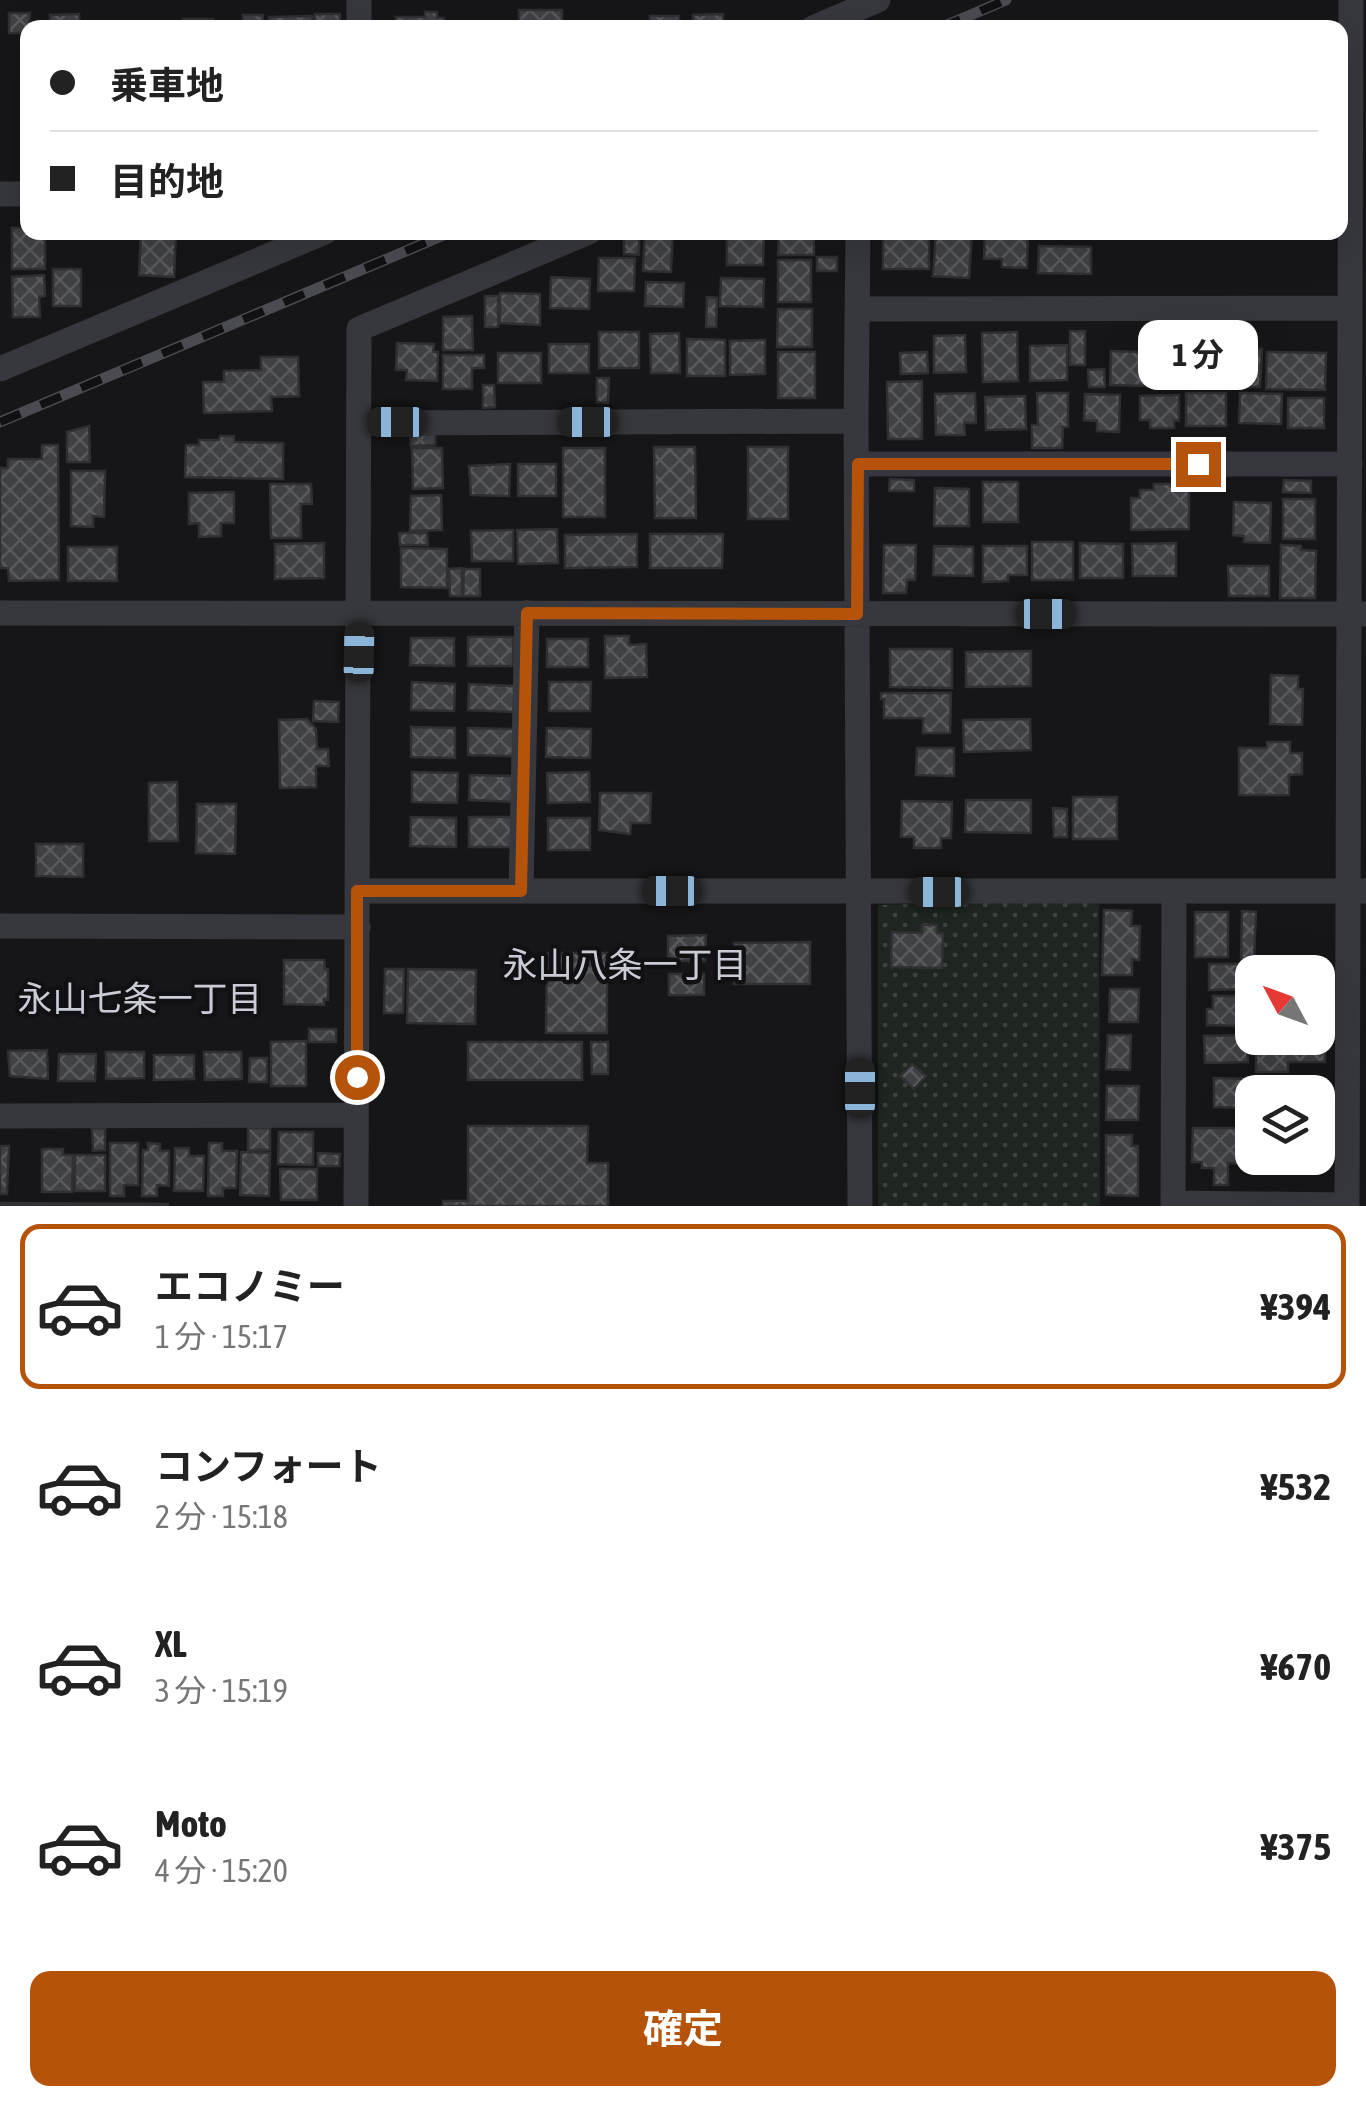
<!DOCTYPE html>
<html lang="ja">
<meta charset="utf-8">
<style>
body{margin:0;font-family:"Asap Condensed","Noto Sans JP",sans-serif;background:#f2f2f2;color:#222;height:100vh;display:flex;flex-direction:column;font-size:38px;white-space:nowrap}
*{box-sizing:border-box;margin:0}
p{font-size:32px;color:#767676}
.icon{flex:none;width:55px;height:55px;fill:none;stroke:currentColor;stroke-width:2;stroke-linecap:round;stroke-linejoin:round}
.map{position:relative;height:1206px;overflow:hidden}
.sheet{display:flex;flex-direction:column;background:#fff;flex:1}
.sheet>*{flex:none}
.guide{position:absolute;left:20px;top:20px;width:1328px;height:220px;border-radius:20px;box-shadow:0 10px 40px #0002;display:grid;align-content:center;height:220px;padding:0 30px;background:#fff}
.needle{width:65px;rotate:311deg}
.controls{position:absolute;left:1235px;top:955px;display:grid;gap:20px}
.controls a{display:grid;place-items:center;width:100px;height:100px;border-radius:20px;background:#fff;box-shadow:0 10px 40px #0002;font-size:50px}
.end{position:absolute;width:45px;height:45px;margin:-22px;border:12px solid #b45309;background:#fff;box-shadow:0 0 0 5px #fff}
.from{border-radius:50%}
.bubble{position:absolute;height:70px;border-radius:20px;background:#fff;box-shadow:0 10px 40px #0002;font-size:32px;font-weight:700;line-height:70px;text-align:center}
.car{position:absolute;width:30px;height:60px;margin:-30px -15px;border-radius:12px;box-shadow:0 0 8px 2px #0007;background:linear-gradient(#222 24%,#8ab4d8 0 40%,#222 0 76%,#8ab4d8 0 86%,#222 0)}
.guide b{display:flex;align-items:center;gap:35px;height:95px;font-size:38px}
.guide b+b{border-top:2px solid #e0e0e0}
.guide i{width:25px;height:25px;background:#222}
ul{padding:18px 0 0;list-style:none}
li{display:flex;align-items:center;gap:30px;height:165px;margin:0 20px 15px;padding:0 10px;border:5px solid transparent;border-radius:20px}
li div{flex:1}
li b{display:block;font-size:38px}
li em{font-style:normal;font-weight:700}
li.current{border-color:#b45309}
li>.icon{width:90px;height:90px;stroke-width:1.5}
.action{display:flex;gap:20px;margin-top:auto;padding:20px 30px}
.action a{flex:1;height:115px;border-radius:20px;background:#b45309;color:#fff;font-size:40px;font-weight:700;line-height:115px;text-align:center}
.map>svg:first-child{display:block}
</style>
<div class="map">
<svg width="1366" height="1206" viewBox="0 0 1366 1206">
<defs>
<pattern id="park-dots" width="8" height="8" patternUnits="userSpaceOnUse" patternTransform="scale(2.5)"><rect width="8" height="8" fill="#1e261f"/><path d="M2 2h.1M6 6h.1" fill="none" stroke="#3c433d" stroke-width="1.8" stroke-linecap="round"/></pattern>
<pattern id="building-cross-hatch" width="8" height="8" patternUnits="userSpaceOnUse" patternTransform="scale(2.5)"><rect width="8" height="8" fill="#404145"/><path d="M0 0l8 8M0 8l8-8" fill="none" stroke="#595a5e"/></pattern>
</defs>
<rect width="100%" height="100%" fill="#161618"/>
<!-- park -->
<path fill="url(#park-dots)" d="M1099 899 1100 1206H878V905Z"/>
<!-- building -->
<path fill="url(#building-cross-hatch)" stroke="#303034" stroke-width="2.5" d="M519 10H562V28H519Z
M425 12H437V18H444V28H396V17H425Z
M9 13H30L28 33H9Z
M79 14 80 28H50V15Z
M315 14H340V28H315Z
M723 14V28H693V15Z
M243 15H263L262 28H243Z
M312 16V28H269V17Z
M650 16H679V28H650Z
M183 19H213V28H183Z
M12 228H28V232H45V269H12Z
M141 232H176L174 277 139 275Z
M645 232H673L671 272 643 271Z
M727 232H764L763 265H727Z
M779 232H814V255H778Z
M883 232H929V269H883Z
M936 232H972L969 278 933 276Z
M985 232H1028L1027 268 1002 267V259H984Z
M624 233H639V255L624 254Z
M1039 246 1091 247V274L1038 273Z
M817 257H837V271H817Z
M599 258H635L634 291H598Z
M778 260H811V302H778Z
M53 269H81V306H53Z
M44 275 45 296 39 297 40 317H13L12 277Z
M551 277 590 279 589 309 550 308Z
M721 278 764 279 763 307 720 306Z
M646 282 684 283 683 307 645 306Z
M500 293 540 294V325L500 323Z
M485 296H498V327H485Z
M707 297 717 298 716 327H706Z
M778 309H812V347H777Z
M472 316 473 350H443V317Z
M1070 331H1085V365H1070Z
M599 332H639V368H599Z
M1017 332 1018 381 983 382 982 333Z
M679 333 680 373H651L650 334Z
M965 335 966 372 934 373V336Z
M687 339 725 340V376H687Z
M765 340V374L730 375V341Z
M397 343 434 344 433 352H438L437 381 406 380 407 370H396Z
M549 344H589V373H549Z
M1176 344 1228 345 1227 388 1110 385 1111 351 1175 353Z
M1067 345V380L1030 381V346Z
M1236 348 1262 349 1260 387H1235Z
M778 352H815V398H778Z
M927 352 928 373 901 374 900 353Z
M1267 352 1326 353 1325 390 1266 389Z
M498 353H541V383H498Z
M443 355H484V368H472V389H443Z
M261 357H298L299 396 271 397 272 411 204 413 203 382H224V371L261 370Z
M1104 369 1105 387H1089L1088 370Z
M597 378H609L608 403 597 402Z
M922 381V439H888L887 382Z
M483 385H494L495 407 483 408Z
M975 393 976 423H964L965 435H936L935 394Z
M1037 393H1068V427H1063L1062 448H1032V425H1038Z
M1186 393H1226V426H1186Z
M1240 393 1282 394 1281 424 1239 423Z
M1085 394 1120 395 1119 432 1097 431V421L1084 420Z
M1179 395V421L1174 420V428H1150V420H1140V396Z
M1025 396 1026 429 986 430 985 397Z
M1288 398H1324V428H1288Z
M89 426 90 462H67V432Z
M435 434V445L411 446 410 435Z
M220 436H234V442L283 443V479L185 477 186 445H199V440H219Z
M42 445H58L59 580 9 581 8 568H0V468H8V459H42Z
M654 447H695L696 518H655Z
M748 447H788V519H748Z
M412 448H442L443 488 413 489Z
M563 448H605V517H563Z
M510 464 509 496 471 495 469 466Z
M518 464H556V496H518Z
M71 471H105L104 517 93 516V527L71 526Z
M890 479 914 480V491H889Z
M1284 480 1311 481V493L1283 492Z
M983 482H1018V522H983Z
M270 484H311L312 504H301V538H271Z
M1154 484H1174V491H1189V529L1131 530V498H1140V490H1154Z
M935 488 969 489V526H934Z
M234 492V523H221V536L199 537V523L189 524V493Z
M441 495 442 530 410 531 411 496Z
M1283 499H1315V539H1283Z
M1234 502 1271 503 1270 543 1244 542V536L1233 535Z
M557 529 558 563 518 564 517 530Z
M513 530V561H472L471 531Z
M399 533H427L428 545H400Z
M637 534V567L565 568V535Z
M650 534H723L722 568H650Z
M1032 542H1073V580H1032Z
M324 543V578L275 579V544Z
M1080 543 1123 544V578H1080Z
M1176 543V576H1133L1132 544Z
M884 545H916L915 580H907L906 593H883Z
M1281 545 1301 546V550L1316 551 1315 598H1280Z
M934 546 973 547V576L933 575Z
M983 546H1027V575H1008V581L983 582Z
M68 547H117V581H68Z
M401 548 447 549V588L401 587Z
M1228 566H1269V596H1229Z
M462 568V596H450L449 569Z
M464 569H480V596H463Z
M605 636H629V645L646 644 647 677 605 678Z
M468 637H513V666H468Z
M411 638H454V666L410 665Z
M547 639H588V667H547Z
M890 649H952V688L890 687Z
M1031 651V686L966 687V652Z
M1271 675 1298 676V689H1303L1302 725 1270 724Z
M412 682 455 684 454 711 411 710Z
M549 682H591L590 711H549Z
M469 684 515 686 513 712 468 710Z
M881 693H951L950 733H923V718H884V699H881Z
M314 701 339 702 338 722 313 721Z
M307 719 316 729 317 749H328L329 766H316V787L280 788 279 720Z
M1030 719 1031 750 964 752 963 720Z
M411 727 455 728V758L411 757Z
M468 728 514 729 513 756 468 755Z
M547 728 591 729 590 758 546 757Z
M1267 742H1290V753H1302V774L1289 775V795H1239V748H1267Z
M917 748H954V776L916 775Z
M412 772 458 773 457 803 412 802Z
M589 772 590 802 548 803 547 773Z
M470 775 514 776 513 802 469 800Z
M177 782 178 841H149V783Z
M600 793H651L650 823H631L630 834 599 830Z
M1073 797H1117V839H1073Z
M966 800H1031V833L965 832Z
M902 801 952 802 951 838H941V848H914V837H901Z
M197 804H236L235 854 196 853Z
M1053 808 1067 809V837H1054Z
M411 817 456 818V847L410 846Z
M469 817H512V847H469Z
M548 818H590V850H548Z
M36 844H83V877L36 876Z
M1104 910 1132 911 1131 926H1140L1139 960 1132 959V975H1102Z
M1242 911 1256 912 1254 959 1241 958Z
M1195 912H1228V957H1195Z
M922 925H937V933H943L942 968 891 967 892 932 922 933Z
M706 935 705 961H668V936Z
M810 942V984H734V943Z
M547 953H607V1033H546Z
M284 960H324L325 969H328V1000L324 999V1005L284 1004Z
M1209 964H1248V989L1209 990Z
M385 969H404L403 1013H384Z
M408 969 476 970 475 1024 407 1023Z
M669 974H704V995H669Z
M1110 989H1139L1138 1022H1109Z
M1213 996H1245V1026L1207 1025V1009H1213Z
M1318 1026H1325V1062H1288V1072H1256V1038H1318Z
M309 1029H336V1042H309Z
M1108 1035H1131L1130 1070 1106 1069Z
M1247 1035 1248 1062 1205 1063 1204 1036Z
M306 1041V1086H271V1042Z
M468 1042H582V1080H468Z
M591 1042H608V1074H592Z
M47 1050 48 1079 10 1076 8 1051Z
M106 1052H144V1078L106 1079Z
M204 1052H241L242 1079 205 1080Z
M59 1054H96L95 1081H58Z
M154 1055H194V1079L154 1080Z
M250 1058H267V1082H249Z
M912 1064 926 1076 914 1089 900 1076Z
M1259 1076H1291V1092H1259Z
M1214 1078 1249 1079V1108L1214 1107Z
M1107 1086H1139L1138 1120H1106Z
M468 1126H588L587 1163H608V1206H443V1201H468Z
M92 1128 105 1129V1150L93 1151Z
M248 1128H270V1150H248Z
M1193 1128H1245V1164L1228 1163V1185H1214V1168H1202V1162H1192Z
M279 1132H313V1165L278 1164Z
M1106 1135H1132V1146H1138V1196L1106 1195Z
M110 1143H138V1185H124V1196H110Z
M148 1143 160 1144V1151H169V1186L157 1185V1196H142L143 1150H148Z
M209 1143H222V1151H237L236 1188H223V1196H208Z
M0 1146H9L7 1194H0Z
M175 1148H189V1156H204L203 1191H174Z
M42 1149H63V1155H73L72 1192H42Z
M241 1152 270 1153 269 1196 240 1195Z
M318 1153 340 1154 339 1166H318Z
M75 1155H105V1191H75Z
M1256 1158H1301V1169H1256Z
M280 1169H317V1200H281Z
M0 1203 168 1204V1206H0Z"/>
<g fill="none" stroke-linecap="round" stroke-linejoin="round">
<!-- minor -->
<path stroke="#37383d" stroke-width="25" d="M359 28V0
M813 28 878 0
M0 194H28
M858 232 856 421 860 1206
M859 309 1350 308
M0 369 325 232
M359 423 856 421
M858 464H1350
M0 613 1366 614
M357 891H1366
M521 891 527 613
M1174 892 1173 1203 1347 1205
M0 926 358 927
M0 1116 356 1115
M356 1206 359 329 589 232
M1347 1206 1351 0"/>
<!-- rail casing -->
<g stroke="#4a4c52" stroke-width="11">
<path id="rail" d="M940 28 1006 0
M0 422 451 232"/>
</g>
<!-- rail -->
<use href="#rail" stroke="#111113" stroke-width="8" stroke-dasharray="22" stroke-linecap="butt"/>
</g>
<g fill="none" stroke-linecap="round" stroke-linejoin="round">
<!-- route -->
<path stroke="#b45309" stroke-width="12" d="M357 1077V891H521L527 613 857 614 858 464H1198"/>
</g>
<g text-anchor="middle" stroke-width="9" stroke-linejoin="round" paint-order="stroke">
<!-- neighbourhood labels -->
<g font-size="35" fill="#c9ccd4" stroke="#111113">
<text x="625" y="977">永山八条一丁目</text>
<text x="140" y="1011">永山七条一丁目</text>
</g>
</g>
</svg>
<div class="controls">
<a><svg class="needle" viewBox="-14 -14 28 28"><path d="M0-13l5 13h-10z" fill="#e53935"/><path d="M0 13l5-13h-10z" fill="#767676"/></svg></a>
<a><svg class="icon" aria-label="layers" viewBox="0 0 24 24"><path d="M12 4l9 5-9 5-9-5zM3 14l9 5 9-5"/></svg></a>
</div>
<i class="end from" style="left:357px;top:1077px"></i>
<i class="end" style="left:1198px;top:464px"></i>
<div class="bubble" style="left:1138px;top:320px;width:120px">1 分</div>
<i class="car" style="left:397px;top:422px;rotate:270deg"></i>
<i class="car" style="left:588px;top:422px;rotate:270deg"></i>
<i class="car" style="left:1046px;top:614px;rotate:90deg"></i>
<i class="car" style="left:359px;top:652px;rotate:1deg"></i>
<i class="car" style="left:672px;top:891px;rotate:270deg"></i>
<i class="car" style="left:939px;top:892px;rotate:270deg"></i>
<i class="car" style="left:860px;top:1088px;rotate:0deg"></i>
<div class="guide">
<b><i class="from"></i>乗車地</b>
<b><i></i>目的地</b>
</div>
</div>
<section class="sheet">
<ul>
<li class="current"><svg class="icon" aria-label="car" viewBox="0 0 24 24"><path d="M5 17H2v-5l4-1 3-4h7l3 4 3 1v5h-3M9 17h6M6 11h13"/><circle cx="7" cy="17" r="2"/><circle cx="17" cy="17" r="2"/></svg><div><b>エコノミー</b><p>1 分 · 15:17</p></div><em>¥394</em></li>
<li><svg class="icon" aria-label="car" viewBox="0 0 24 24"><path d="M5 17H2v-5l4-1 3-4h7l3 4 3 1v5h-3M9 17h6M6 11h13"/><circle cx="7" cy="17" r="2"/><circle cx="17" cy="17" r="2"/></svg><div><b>コンフォート</b><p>2 分 · 15:18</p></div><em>¥532</em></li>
<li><svg class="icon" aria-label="car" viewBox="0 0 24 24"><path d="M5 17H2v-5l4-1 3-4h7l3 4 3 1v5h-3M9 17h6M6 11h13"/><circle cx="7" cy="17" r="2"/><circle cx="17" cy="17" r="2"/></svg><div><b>XL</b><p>3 分 · 15:19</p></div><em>¥670</em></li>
<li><svg class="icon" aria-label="car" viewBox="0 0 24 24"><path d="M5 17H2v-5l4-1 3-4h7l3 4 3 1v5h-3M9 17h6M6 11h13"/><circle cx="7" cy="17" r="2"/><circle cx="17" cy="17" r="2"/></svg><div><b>Moto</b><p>4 分 · 15:20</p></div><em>¥375</em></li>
</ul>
<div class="action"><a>確定</a></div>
</section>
